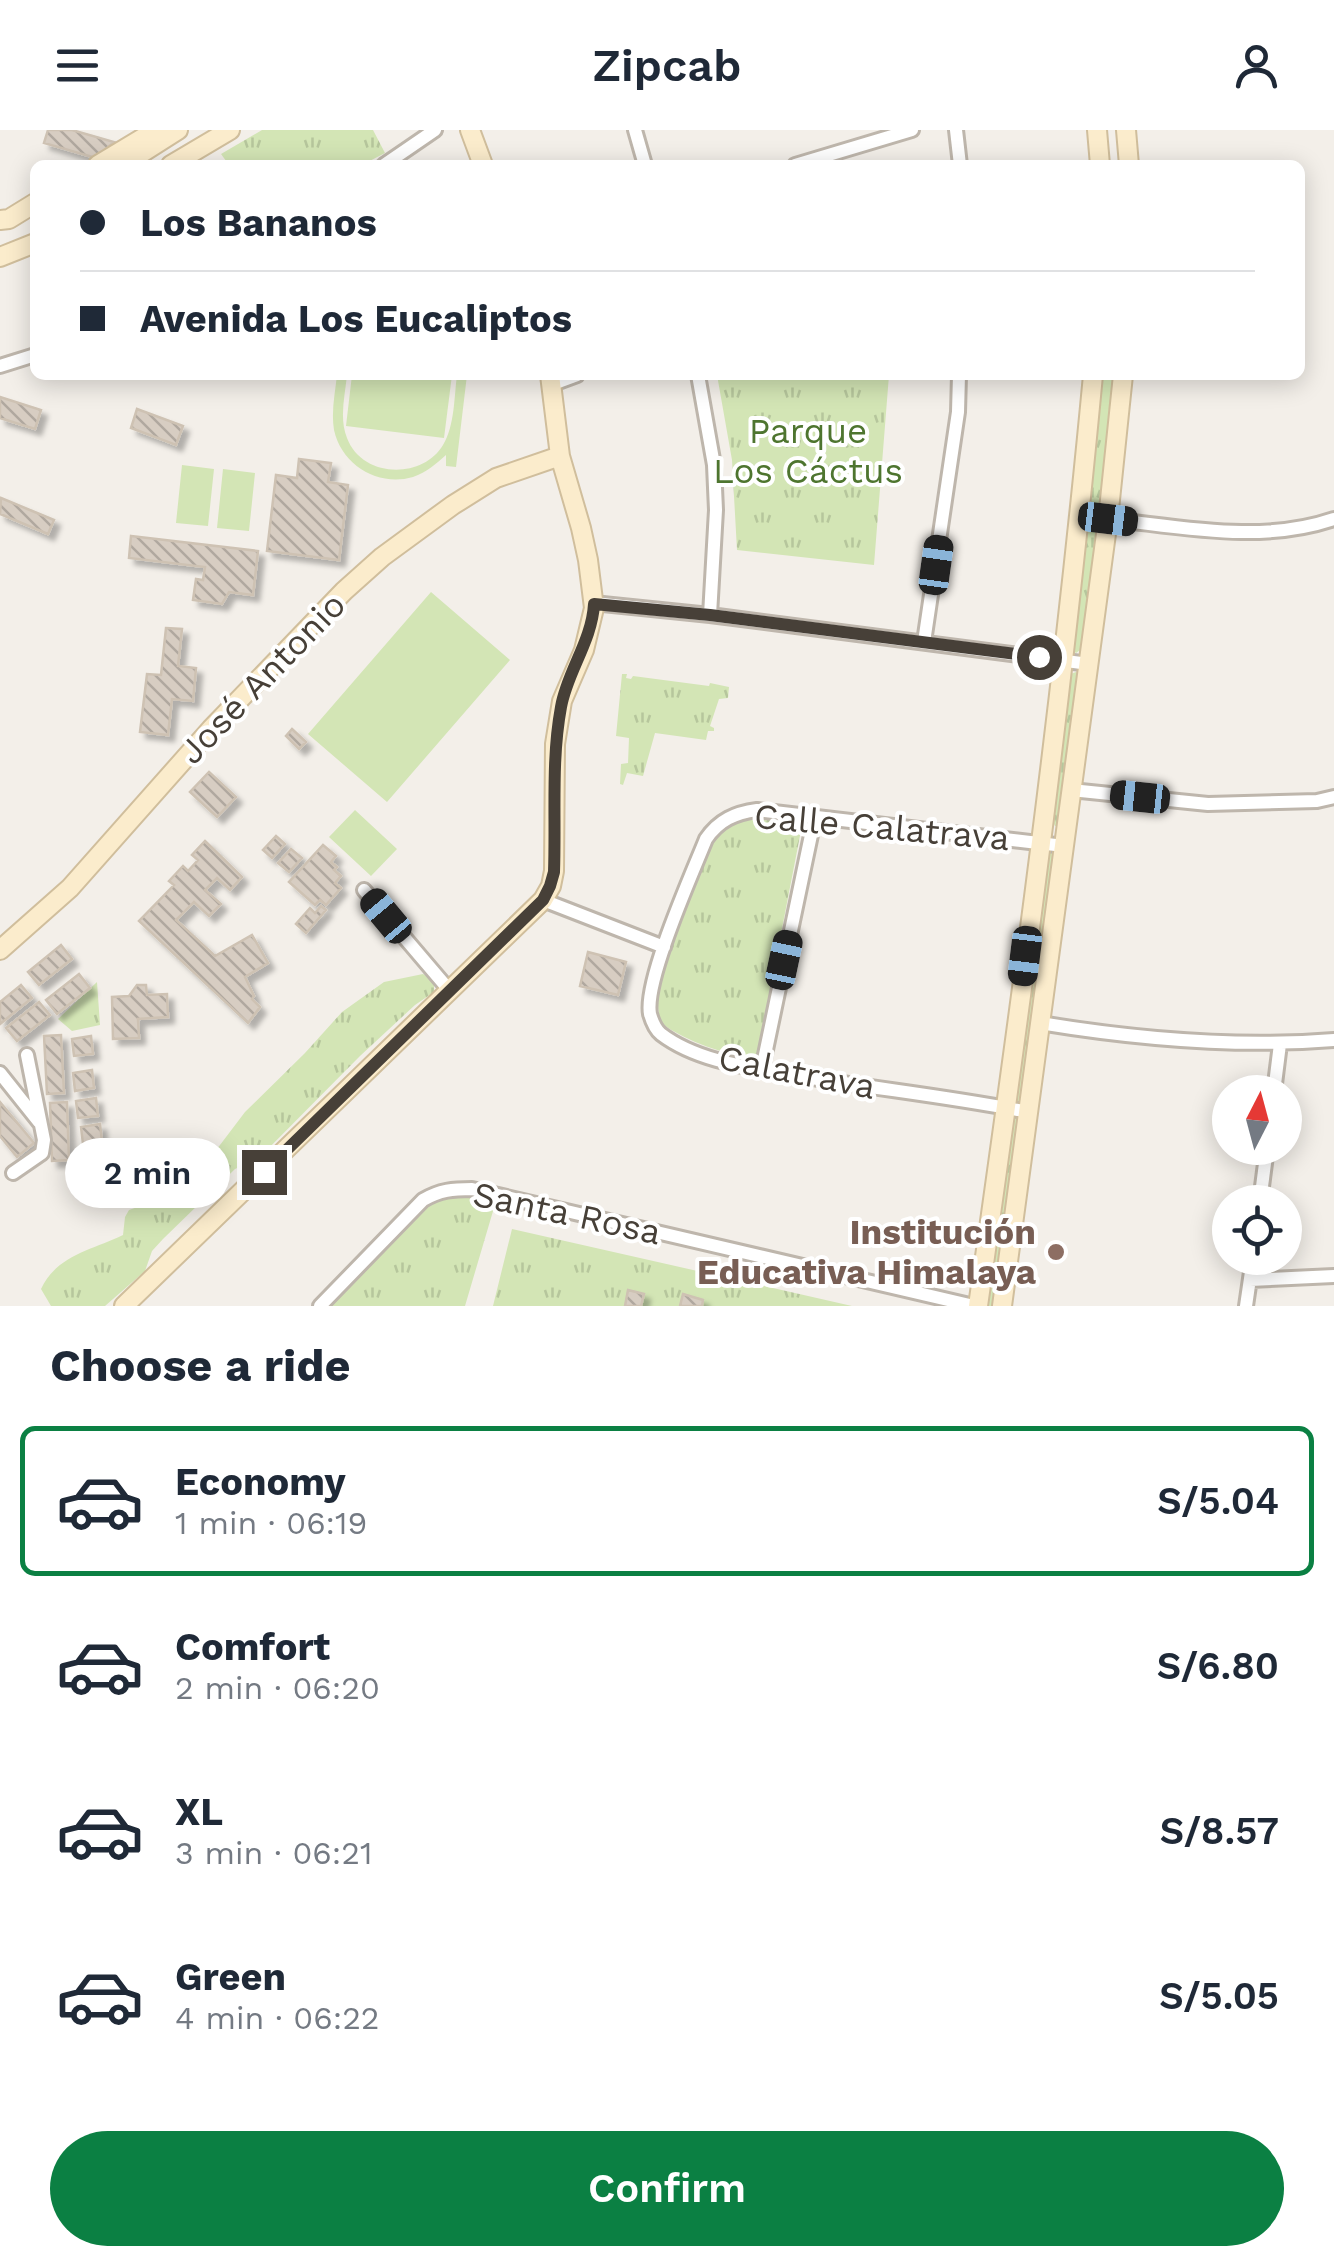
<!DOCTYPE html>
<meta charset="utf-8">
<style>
body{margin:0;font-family:"Work Sans",sans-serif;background:#f6f6f7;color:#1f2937;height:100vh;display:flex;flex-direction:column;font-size:38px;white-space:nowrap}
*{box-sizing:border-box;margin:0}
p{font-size:32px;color:#747a83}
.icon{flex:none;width:55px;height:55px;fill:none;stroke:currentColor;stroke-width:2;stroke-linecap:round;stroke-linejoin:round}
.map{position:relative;height:1176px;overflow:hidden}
.side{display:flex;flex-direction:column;background:#fff;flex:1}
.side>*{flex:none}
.guide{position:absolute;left:30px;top:30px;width:1275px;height:220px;border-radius:15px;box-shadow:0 5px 25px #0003;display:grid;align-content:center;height:220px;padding:0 50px;background:#fff}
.needle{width:65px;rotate:6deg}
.controls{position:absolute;left:1212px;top:945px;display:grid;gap:20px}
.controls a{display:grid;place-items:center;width:90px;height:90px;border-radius:50%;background:#fff;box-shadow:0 5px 25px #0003;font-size:50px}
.end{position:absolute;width:45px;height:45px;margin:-22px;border:12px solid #474038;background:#fff;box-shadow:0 0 0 5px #fff}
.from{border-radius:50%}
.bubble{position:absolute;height:70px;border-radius:35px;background:#fff;box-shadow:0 5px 25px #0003;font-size:32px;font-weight:600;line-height:70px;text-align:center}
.car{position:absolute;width:30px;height:60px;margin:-30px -15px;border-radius:12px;box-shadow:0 0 8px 2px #0007;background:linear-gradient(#222 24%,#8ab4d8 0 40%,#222 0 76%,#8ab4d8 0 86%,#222 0)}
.guide b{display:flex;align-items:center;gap:35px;height:95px;font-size:38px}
.guide b+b{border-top:2px solid #e0e1e3}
.guide i{width:25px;height:25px;background:#1f2937}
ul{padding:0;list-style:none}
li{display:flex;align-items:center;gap:30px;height:150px;margin:0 20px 15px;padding:0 30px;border:5px solid transparent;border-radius:15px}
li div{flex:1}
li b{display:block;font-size:38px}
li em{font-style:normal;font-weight:600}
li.selected{border-color:#0b8043}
li>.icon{width:90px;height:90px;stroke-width:1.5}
h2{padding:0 50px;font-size:45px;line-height:120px}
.cta{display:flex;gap:20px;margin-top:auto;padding:20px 50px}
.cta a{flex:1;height:115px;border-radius:60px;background:#0b8043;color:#fff;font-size:40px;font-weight:600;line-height:115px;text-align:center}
header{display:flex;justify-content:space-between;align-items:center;height:130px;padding:0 50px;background:#fff;font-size:45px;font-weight:600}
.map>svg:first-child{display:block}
</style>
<header><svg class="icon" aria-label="menu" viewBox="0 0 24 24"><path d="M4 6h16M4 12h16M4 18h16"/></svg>Zipcab<svg class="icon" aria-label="person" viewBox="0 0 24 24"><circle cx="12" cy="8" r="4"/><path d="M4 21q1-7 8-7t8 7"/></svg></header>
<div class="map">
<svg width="1334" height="1176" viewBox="0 0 1334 1176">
<defs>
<pattern id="grass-tufts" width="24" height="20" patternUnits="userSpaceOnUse" patternTransform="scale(2.5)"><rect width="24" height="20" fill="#d3e5b5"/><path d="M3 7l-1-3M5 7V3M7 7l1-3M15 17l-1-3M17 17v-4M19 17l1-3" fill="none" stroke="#b6c69c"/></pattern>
<pattern id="building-back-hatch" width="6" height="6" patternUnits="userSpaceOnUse" patternTransform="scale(2.5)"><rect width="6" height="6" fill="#d7cdc2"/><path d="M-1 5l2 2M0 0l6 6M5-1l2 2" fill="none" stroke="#b0a89f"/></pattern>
<filter id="shadow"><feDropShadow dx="6" dy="6" stdDeviation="2.5" flood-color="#0004"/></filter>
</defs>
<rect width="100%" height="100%" fill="#f3efe9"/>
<!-- grass -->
<path fill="url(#grass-tufts)" d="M262 0H373L385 23 362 35H229L221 24Z
M717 245H889L874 435 737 420 732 330Z
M1099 245H1115L1100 390 1083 518 1076 523 1070 518Z
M1076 542 1080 545 1061 697 1055 696 1053 692 1054 659 1068 545Z
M622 544H627L626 548 631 549 633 546 709 556 710 553 729 557 728 568 719 569 710 596 714 598V601H708L706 610 655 603 643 646 627 643 623 655 620 654 621 634 628 633 629 608 616 606Z
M742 690H803L757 928C722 924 690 913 660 893L656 861 675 796 718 699Z
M1053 721 1060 724 1023 976 1013 973 1046 724Z
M423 844 434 851V862L415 875 360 926 258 1029 235 1039 163 1109 152 1121 145 1141 105 1176H51L41 1159C57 1125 92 1120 123 1105L125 1087 129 1080 177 1063 198 1044 245 982 305 923 342 882 384 852Z
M97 852 100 895 72 901 58 889Z
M1013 984 1023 988 997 1176H987Z
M451 1065H473L496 1071 465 1176H327L426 1074Z
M512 1099 852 1176H493Z"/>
<!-- garden -->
<path fill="#d3e5b5" d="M337 245H347C345 266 339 288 347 308 362 348 422 350 443 315 455 295 454 267 457 245H467L456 337 446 336V325C436 334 427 342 413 347 379 357 342 336 334 300 331 282 335 263 337 245Z
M352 245H452L444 308 346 296Z
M182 335 214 339 208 396 176 393Z
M223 339 255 343 249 401 217 398Z
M431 462 510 530 387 672 308 604Z
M355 680 397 719 371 746 329 707Z"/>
<!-- building -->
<path fill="url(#building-back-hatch)" stroke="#cec2b3" stroke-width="2.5" filter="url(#shadow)" d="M48 0H72L114 12 96 28 44 13Z
M0 267 41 280 35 299 0 288Z
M137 279 183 296 176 315 131 298Z
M299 329 331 333 328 352 348 355 339 430 267 421 276 345 297 348Z
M1 368 54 390 48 404 0 384Z
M131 406 258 421 253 465 229 462 222 474 193 470 196 449 203 450 205 437 129 428Z
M166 498 182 499 178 536 196 538 193 571 172 569 168 605 140 602 147 544 161 545Z
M292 599 306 612 299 619 286 606Z
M209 642 236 667 217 687 190 662Z
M276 706 285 714 272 728 263 720Z
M205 711 242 747 230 760 217 748 205 760 221 774 209 786 194 772 176 790 215 826 252 805 268 833 245 847 254 866 252 869 260 877 248 893 139 791 174 755 169 751 183 736 188 741 198 730 192 725Z
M323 715 336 726 331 732 337 737 334 740 341 746 335 753 341 758 326 775 320 770 315 775 289 752Z
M291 719 302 728 289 742 278 733Z
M321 776 326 780 306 803 296 794 310 778 315 783Z
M61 815 72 829 39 855 28 842Z
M588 822 626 832 618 865 580 856Z
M79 844 90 858 57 884 46 870Z
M21 855 32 868 0 894V872Z
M137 855H146L147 865 167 864 168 887 138 889 139 908 113 909 112 867 129 866Z
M39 872 50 885 17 911 6 898Z
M61 905 64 963 47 964 44 906Z
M91 906 93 924 74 926 72 909Z
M92 940 94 958 75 961 73 943Z
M96 968 98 986 78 988 76 971Z
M0 972 34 1013 17 1027 0 1006Z
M67 972 69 1030 52 1031 50 973Z
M100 994 102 1012 83 1014 81 997Z
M628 1160 644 1164 641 1176H625Z
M683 1164 703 1170 702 1176H680Z"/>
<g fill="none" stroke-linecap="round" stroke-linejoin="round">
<!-- street casing -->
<g stroke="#beb6ac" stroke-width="18">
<path id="street" d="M635 0 645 35
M956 0 960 35
M384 35 435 0
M795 35 912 0
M0 236 35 225
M698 245 714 335 716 380 710 485
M550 255 577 245
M1108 389C1183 397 1261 414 1334 389
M593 473 710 485 1089 534
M924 512 958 282 959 245
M1071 660 1208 674 1317 671 1334 667
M364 760 450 861
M543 770 664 817
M1040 893C1137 909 1236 918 1334 910
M762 939 815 686
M0 943 39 992
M1274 962 1280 914
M1028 982C953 967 876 959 800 946 755 938 699 933 661 904 655 899 652 891 650 884 644 851 692 744 706 709 719 690 735 683 757 680L1064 716
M13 1043 42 1023 44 1010 27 925
M1260 1072 1267 1018
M1250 1150 1334 1146
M320 1176 423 1070C440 1060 453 1059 472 1059L974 1176
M1246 1176 1253 1128"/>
</g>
<!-- secondary casing -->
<g stroke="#d0be9c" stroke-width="22">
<path id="secondary" d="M470 0 483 35
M1097 0 1100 35
M1126 0 1129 35
M98 35 156 0
M123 35 178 0
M171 35 230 0
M0 90 9 89 35 73
M0 127 35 113
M0 820 70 758 211 599 344 461 382 427 453 375 496 348 560 326
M124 1176 543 770 551 756 554 741 555 614 562 571 584 520 594 478 588 430 581 398 560 326 550 245
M978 1176C1022 867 1064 556 1093 245
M1002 1176 1108 389 1123 245"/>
</g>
<!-- street -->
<use href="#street" stroke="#fff" stroke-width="12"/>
<!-- secondary -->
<use href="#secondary" stroke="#fbeccc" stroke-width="18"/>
</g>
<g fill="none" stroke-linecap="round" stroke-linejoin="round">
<!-- route -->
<path stroke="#474038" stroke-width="12" d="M264 1042 543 770 550 756 554 742C556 687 551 631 561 577 567 542 592 511 594 474L710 485 1039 527"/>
</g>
<!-- markers -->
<circle fill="#8d6e63" stroke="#fff" stroke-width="4" cx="1056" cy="1122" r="10"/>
<g text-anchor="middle" stroke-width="8" stroke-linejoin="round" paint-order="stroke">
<!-- park labels -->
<g font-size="35" fill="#4e752f" stroke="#fff">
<text x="808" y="313">Parque<tspan x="808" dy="40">Los Cáctus</tspan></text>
</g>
<!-- street labels -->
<g font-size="35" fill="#474038" stroke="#fff">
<text transform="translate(262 548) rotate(-46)" y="12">José Antonio</text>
<text transform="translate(882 697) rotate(5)" y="12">Calle Calatrava</text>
<text transform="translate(797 942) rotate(11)" y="12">Calatrava</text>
<text transform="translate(567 1083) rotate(12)" y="12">Santa Rosa</text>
</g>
<!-- education labels -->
<g font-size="35" font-weight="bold" fill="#785e54" stroke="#fff" text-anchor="end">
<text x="1036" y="1114">Institución<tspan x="1036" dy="40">Educativa Himalaya</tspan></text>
</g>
</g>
</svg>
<div class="controls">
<a><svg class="needle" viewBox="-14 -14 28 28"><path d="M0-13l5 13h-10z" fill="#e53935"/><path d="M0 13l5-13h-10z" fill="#747a83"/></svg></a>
<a><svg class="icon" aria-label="locate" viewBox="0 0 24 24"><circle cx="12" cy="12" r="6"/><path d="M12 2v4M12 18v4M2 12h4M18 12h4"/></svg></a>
</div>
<i class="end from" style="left:1039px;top:527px"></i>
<i class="end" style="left:264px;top:1042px"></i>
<div class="bubble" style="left:65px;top:1008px;width:165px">2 min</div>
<i class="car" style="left:1108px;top:389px;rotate:97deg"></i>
<i class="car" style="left:936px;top:435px;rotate:8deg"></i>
<i class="car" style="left:1140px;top:667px;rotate:276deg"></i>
<i class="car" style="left:386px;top:786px;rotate:320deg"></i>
<i class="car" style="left:1025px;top:826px;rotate:187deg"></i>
<i class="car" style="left:784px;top:830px;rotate:12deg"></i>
<div class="guide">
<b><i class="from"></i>Los Bananos</b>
<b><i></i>Avenida Los Eucaliptos</b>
</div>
</div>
<section class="side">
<h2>Choose a ride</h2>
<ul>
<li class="selected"><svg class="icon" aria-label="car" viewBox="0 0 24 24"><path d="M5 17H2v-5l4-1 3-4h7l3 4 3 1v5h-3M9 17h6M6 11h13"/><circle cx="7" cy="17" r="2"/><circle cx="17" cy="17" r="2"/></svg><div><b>Economy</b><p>1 min · 06:19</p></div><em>S/5.04</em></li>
<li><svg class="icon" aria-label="car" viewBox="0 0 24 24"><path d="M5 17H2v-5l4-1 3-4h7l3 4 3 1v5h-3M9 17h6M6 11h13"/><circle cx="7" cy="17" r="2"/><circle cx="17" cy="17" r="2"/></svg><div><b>Comfort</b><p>2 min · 06:20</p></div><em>S/6.80</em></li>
<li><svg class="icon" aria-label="car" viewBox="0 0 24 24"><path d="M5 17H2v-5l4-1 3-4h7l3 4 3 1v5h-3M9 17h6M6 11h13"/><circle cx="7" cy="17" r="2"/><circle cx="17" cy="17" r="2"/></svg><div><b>XL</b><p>3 min · 06:21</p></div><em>S/8.57</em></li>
<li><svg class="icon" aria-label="car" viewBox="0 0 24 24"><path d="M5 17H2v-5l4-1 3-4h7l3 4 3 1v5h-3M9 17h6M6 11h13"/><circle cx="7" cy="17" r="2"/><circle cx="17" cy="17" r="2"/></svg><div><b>Green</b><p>4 min · 06:22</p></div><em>S/5.05</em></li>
</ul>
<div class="cta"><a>Confirm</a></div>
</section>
